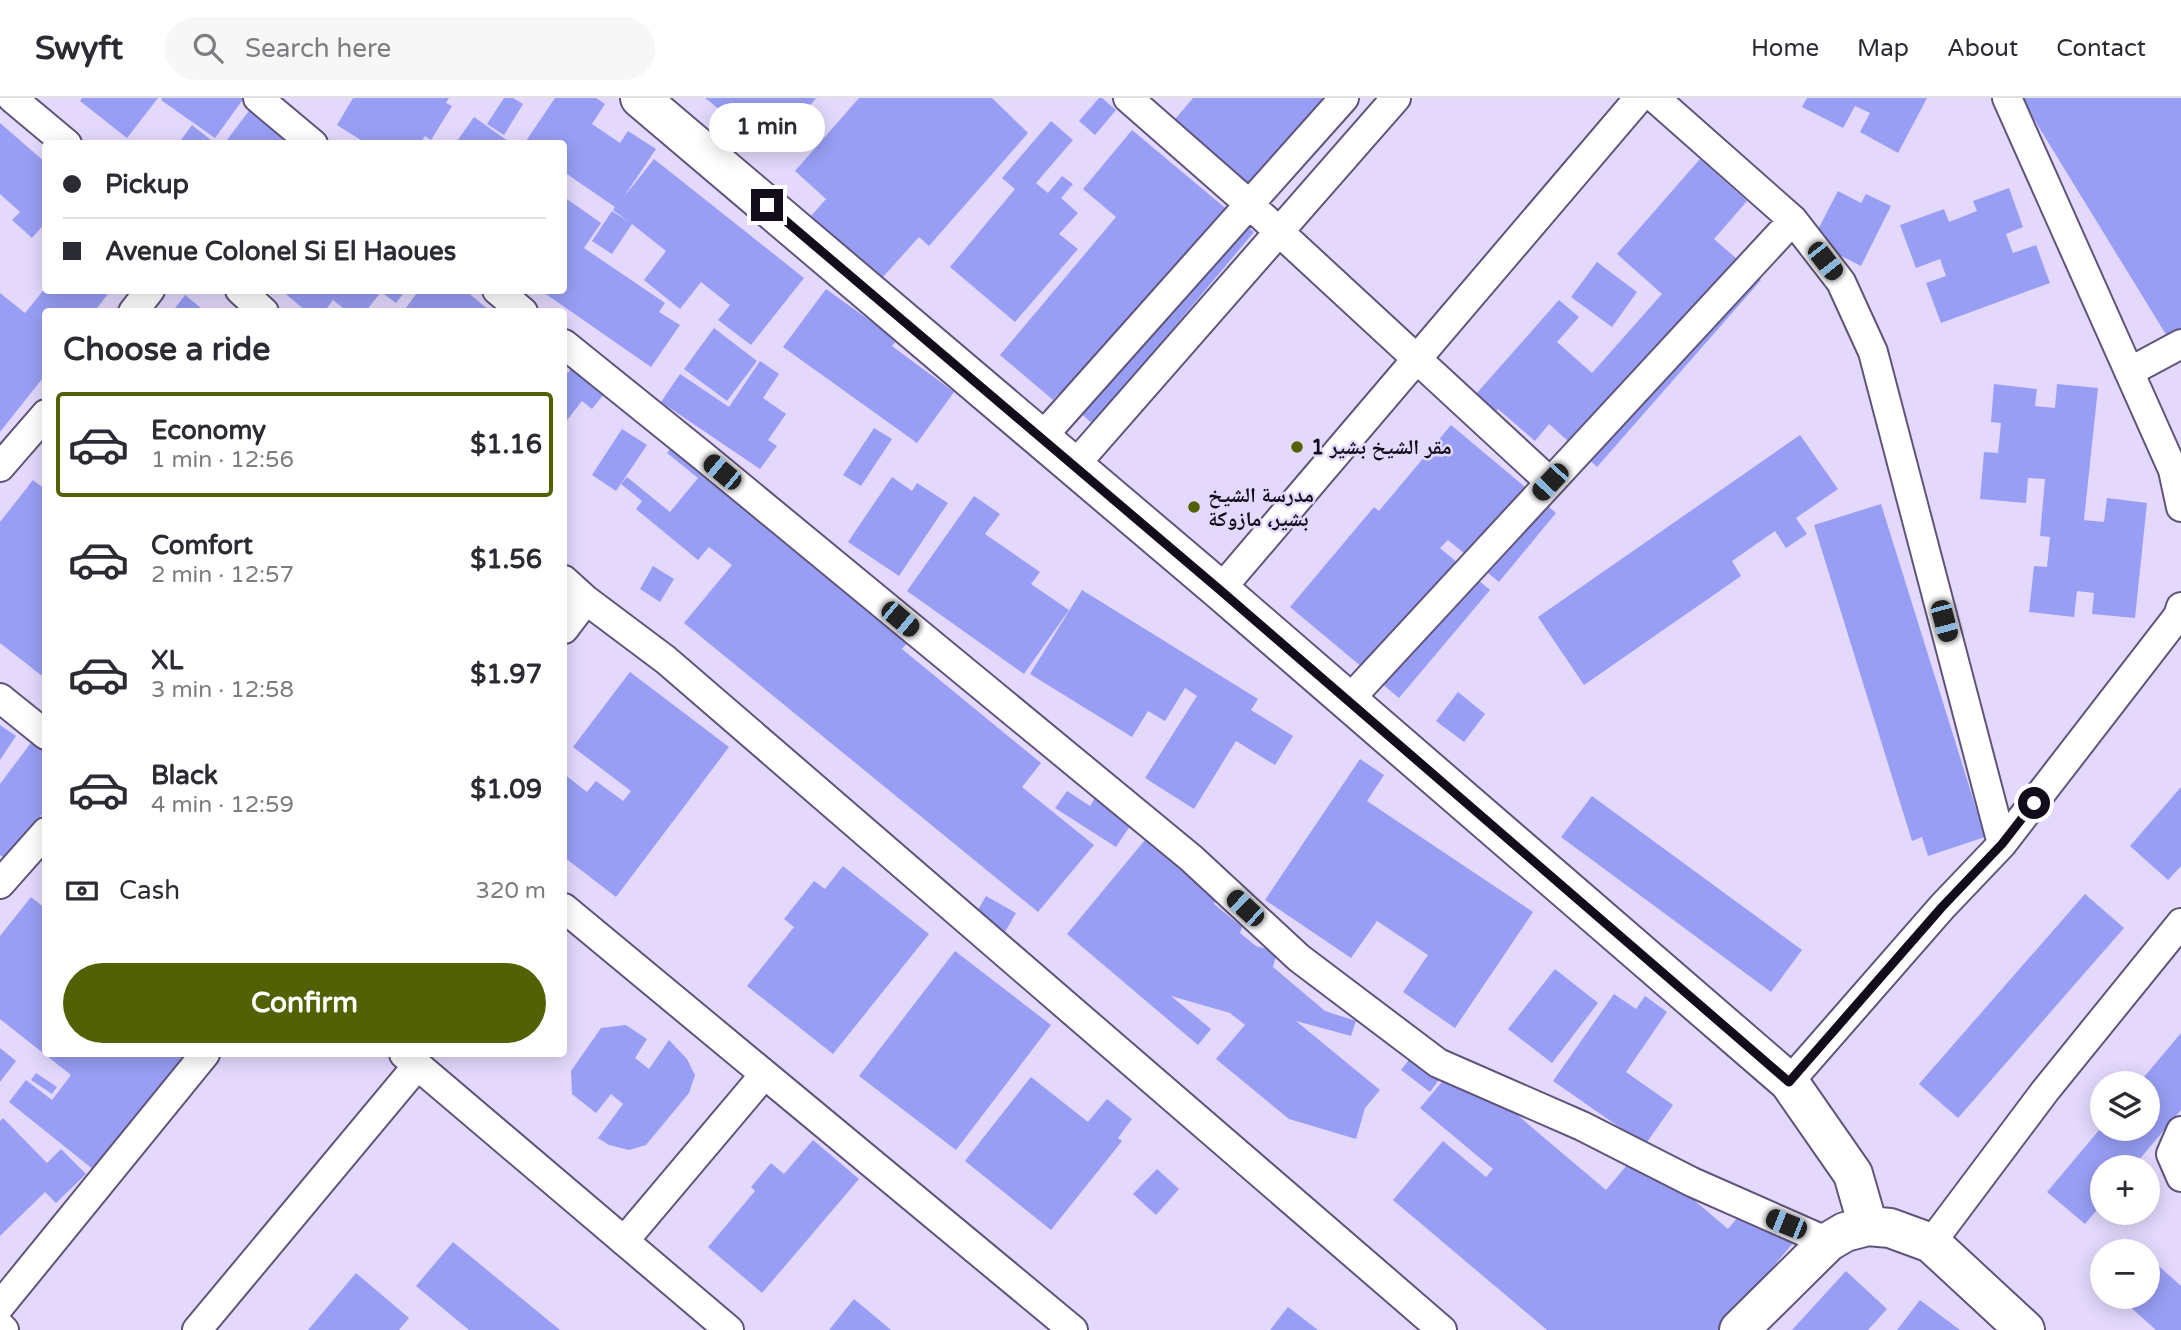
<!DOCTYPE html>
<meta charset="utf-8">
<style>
body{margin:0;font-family:"Varela Round","Noto Naskh Arabic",sans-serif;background:#f7f7f7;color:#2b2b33;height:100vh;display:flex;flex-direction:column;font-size:26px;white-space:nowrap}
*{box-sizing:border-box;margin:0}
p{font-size:23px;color:#7c7c81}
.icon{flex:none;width:38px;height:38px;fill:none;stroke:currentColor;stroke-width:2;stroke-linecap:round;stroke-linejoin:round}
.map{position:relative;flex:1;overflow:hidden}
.drawer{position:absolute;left:42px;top:210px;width:525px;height:749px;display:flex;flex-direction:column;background:#fff;border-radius:7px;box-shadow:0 4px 18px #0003}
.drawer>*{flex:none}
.top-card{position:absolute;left:42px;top:42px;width:525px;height:154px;border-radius:7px;box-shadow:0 4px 18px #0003;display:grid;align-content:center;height:154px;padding:0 21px;background:#fff}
.tools{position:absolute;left:2090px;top:973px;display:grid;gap:14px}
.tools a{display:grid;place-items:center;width:70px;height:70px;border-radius:50%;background:#fff;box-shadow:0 4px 18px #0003;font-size:35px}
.end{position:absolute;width:32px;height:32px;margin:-16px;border:9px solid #120c1b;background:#fff;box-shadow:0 0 0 4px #fff}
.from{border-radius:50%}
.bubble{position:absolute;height:49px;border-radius:24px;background:#fff;box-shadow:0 4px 18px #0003;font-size:23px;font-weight:800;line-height:49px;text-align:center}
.car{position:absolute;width:21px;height:42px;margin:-21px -10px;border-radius:9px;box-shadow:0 0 5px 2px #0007;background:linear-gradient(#222 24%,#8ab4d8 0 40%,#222 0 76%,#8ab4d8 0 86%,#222 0)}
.top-card b{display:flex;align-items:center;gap:24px;height:66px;font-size:26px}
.top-card b+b{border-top:2px solid #e1e1e2}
.top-card i{width:18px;height:18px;background:#2b2b33}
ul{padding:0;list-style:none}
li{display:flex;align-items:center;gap:21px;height:105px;margin:0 14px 10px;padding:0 7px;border:4px solid transparent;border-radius:7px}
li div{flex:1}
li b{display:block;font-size:26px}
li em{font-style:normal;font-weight:800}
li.on{border-color:#526103}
li>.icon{width:63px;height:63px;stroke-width:1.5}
h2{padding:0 21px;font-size:32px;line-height:84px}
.pay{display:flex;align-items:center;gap:18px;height:77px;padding:0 21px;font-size:26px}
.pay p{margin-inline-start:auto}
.button{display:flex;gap:14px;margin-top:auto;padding:14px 21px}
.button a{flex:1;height:80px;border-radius:42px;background:#526103;color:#fff;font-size:28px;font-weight:800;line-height:80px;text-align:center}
header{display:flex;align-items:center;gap:42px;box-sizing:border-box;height:98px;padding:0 35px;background:#fff;border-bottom:2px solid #e1e1e2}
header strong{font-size:33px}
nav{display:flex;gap:38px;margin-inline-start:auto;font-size:24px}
.search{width:490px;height:63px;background:#f7f7f7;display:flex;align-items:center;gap:18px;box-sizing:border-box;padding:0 24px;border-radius:38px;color:#7c7c81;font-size:26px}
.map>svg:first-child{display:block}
</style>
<header>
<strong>Swyft</strong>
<div class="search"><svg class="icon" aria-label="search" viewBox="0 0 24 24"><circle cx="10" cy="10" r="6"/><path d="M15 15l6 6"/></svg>Search here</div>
<nav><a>Home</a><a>Map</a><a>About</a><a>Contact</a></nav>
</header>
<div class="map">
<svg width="2181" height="1232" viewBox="0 0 2181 1232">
<rect width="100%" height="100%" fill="#e4d9fd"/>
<!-- building -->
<path fill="#989ef4" d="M82 0H158L127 40 80 3Z
M162 0H244L215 40 161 2Z
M353 0H449L446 5 452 8 431 42 425 38 420 46H367L337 27Z
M504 0H513L523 6 504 37 487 26Z
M555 0H596L605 6 592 26 620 45 628 33 656 51 623 100 654 61 804 180 751 247 718 222 730 207 701 184 680 211 644 182 666 153 632 126 612 156 592 143 612 113 629 124 613 112 615 109 564 74V46H524Z
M705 0H816L774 54Z
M859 0H992L1028 35 929 148 919 139 882 180 811 118 826 101 795 73Z
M1099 0H1102L1116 12 1095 37 1079 23Z
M1193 0H1321L1340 16 1263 105 1171 26Z
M1807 0H1927L1898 55 1860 34 1870 15 1855 8 1843 30 1802 9Z
M2021 0H2181V261Z
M254 6 306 46H224Z
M474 19 512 46H455Z
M1051 23 1073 42 1036 85 1048 95 1062 78 1073 86 1061 100 1078 115 1059 136 1078 151 1015 224 950 169 1015 91 1002 80Z
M0 25 46 65V124L32 140 12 122 20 114 0 96Z
M192 27 216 46H178Z
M1132 32 1254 134 1093 326 1058 296 1053 302 1000 257 1116 119 1083 91Z
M1700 61 1747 103 1714 141 1761 182 1597 369 1549 326 1535 343 1498 311 1481 330 1461 313 1559 202 1579 219 1557 244 1592 275 1662 196 1617 156Z
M2009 90 2023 129 2006 136 2013 155 2036 147 2050 185 1941 225 1926 185 1946 178 1940 161 1916 170 1900 127 1944 111 1949 124 1977 113 1973 103Z
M1838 93 1861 105 1866 96 1891 108 1861 168 1812 143Z
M564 99 601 125 584 150 665 205 659 214 680 227 651 269 540 192H564Z
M1597 164 1637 194 1612 229 1571 199Z
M46 189V192H111L94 214H46V276L0 334V195L25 215Z
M826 191 897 242 892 248 954 294 917 345 783 249Z
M281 192H406L396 205 381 194 365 214H348L333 202 324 214H307Z
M419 192H465L491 214H403Z
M185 197 206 214H172Z
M714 230 757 263 727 303 684 271Z
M760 263 779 276 763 300 786 316 768 342 777 348 760 371 661 304 680 276 729 309Z
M575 265 608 291 592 311 582 303 564 326V271L568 275Z
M1994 286 2037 291 2035 308 2055 310 2057 286 2098 290 2084 422 2104 424 2107 400 2147 405 2135 520 2092 516 2094 495 2077 493 2074 519 2029 514 2034 468 2047 469 2050 439 2040 438 2045 381 2028 380 2026 405 1980 401 1984 354 1998 355 2001 325 1991 324Z
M1451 327 1556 415 1499 484 1448 442 1440 450 1490 492 1399 600 1290 509 1374 409 1379 413Z
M874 330 892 341 861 388 843 377Z
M622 331 647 347 616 393 592 377Z
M1800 337 1838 391 1796 420 1807 436 1786 450 1775 433 1732 463 1741 478 1584 587 1538 519Z
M678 341 908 544 902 551 1041 665 1022 689 1094 747 1038 814 684 525 732 467 709 449 698 462 636 411 642 403 621 386 627 379 670 414 698 380 667 355Z
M892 379 912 393 917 385 948 405 899 478 848 444Z
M33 382 46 392V581L0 545V424Z
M974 398 1000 416 985 436 1040 474 1031 486 1069 512 1024 576 907 493Z
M1881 406 1985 739 1928 758 1922 739 1912 743 1814 427Z
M653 468 674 481 660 504 640 491Z
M1082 492 1258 601 1251 612 1293 638 1275 667 1236 643 1194 711 1145 680 1197 598 1185 590 1165 623 1148 613 1132 639 1030 576Z
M630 574 729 649 616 799 564 759V676L587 694 596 683 623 703 631 693 573 649Z
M1458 594 1485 616 1464 644 1436 623Z
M0 627 16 638 0 662Z
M33 642 46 652V711L7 762 0 757V686Z
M1360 661 1384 677 1367 703 1533 814 1455 930 1403 894 1428 857 1377 823 1351 860 1265 802Z
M2181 689V768L2168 782 2130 748Z
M1067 693 1090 708 1098 695 1136 719 1116 749 1055 710Z
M1592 698 1802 852 1771 894 1561 739Z
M1159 725 1223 779 1214 806 1242 829 1240 835 1256 848 1277 854 1273 869 1325 913 1356 923 1351 938 1296 923 1380 992 1365 1010 1356 1041 1289 1021 1216 961 1245 927 1230 915 1171 898 1211 931 1198 947 1067 836Z
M843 768 929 836 833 956 747 888 794 829 784 821 814 783 825 791Z
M2085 796 2124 830 1958 1020 1919 986Z
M986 798 1016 815 998 846 968 829Z
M31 799 46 811V956H186L94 1072 9 1004 26 982 52 1002 71 977 0 921V838Z
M955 853 1051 927 956 1052 859 978Z
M1555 871 1598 905 1552 965 1508 931Z
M1614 896 1636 911 1645 898 1667 914 1626 974 1673 1007 1645 1047 1553 983Z
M626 927 647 941 635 960 649 971 669 942 687 961 695 977 689 995 646 1047 629 1052 609 1047 598 1040 623 1006 611 996 596 1015 572 996 571 973 601 930Z
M2181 935V1012L2133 1069H2102V1106L2085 1126 2047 1094 2100 1031H2147V985H2139Z
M1422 945 1451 966 1430 994 1401 972Z
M0 950 16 963 0 984Z
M1457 966 1606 1092 1638 1054 1728 1131 1748 1107 1793 1145 1720 1232H1547L1393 1102 1443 1043 1486 1079 1493 1071 1420 1010Z
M36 975 57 989 52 996 31 982Z
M1031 979 1088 1024 1107 1001 1132 1021 1118 1040 1122 1043 1051 1132 965 1063Z
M3 1020 47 1065 61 1051 86 1076 56 1105 45 1094 0 1138V1023Z
M813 1042 859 1081 762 1195 708 1149 755 1093 751 1089 771 1065 784 1076Z
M1157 1071 1179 1091 1156 1117 1133 1096Z
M453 1144 560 1232H469L416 1188Z
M2151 1161 2181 1188V1232H2156L2119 1199H2147V1165Z
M1846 1173 1887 1211 1868 1232H1792Z
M356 1175 409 1220 399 1232H308Z
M854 1201 891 1232H829Z
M1920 1202 1960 1232H1897Z
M1288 1209 1318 1232H1270Z"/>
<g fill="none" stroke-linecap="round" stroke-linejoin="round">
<!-- street casing -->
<g stroke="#60547a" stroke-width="32">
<path id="street" d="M12 0 67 46
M258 0 313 46
M1128 0 1249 106 1550 384
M1655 0 1793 122 1841 184 1873 254 2002 746 1942 809 1789 984
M2007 0 2173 372 2181 409
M240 192 264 214
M497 192 523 214
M133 214 150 192
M564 246 703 358 1191 760 1299 860 1438 965 1582 1028 1692 1084 1828 1144
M2129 274 2181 246
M1041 340 1344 0
M1074 368 1396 0
M0 369 46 316
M564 482 586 502 666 562 1442 1232
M1220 492 1639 0
M564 531 586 502
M0 600 46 637
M1347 604 1793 122
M2002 746 2178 518 2181 509
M0 786 46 734
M564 810 1073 1232
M404 956 729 1232
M2181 1033 2171 1056 2181 1079
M624 1143 764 977
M1931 1145 2045 993 2181 825
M0 1208 205 956
M0 1228 4 1232
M197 1232 417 968"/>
</g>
<!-- secondary casing -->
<g stroke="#60547a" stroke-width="42">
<path id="secondary" d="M640 0 1220 492 1789 984 1853 1076 1868 1128
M1739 1232 1828 1144 1845 1134 1868 1128 1890 1130 1931 1145 2025 1232"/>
</g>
<!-- street -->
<use href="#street" stroke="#fff" stroke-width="28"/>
<!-- secondary -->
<use href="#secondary" stroke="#fff" stroke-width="38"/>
</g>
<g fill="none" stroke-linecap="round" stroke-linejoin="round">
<!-- route -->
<path stroke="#120c1b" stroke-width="9" d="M767 107 1220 492 1789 984 1942 809 2002 746 2034 705"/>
</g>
<!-- markers -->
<g fill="#526103" stroke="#e4d9fd" stroke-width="2.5">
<circle cx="1297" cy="349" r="7"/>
<circle cx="1194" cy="409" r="7"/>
</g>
<g text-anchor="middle" stroke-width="5" stroke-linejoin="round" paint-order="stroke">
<!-- poi labels -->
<g font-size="21" font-weight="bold" fill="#120c1b" stroke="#e4d9fd" text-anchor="start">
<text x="1311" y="356">مقر الشيخ بشير 1</text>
<text x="1208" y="404">مدرسة الشيخ<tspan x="1208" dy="24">بشير، مازوكة</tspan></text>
</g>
</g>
</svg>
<div class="tools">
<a><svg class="icon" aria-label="layers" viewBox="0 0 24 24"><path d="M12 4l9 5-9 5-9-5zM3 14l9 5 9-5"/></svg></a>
<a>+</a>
<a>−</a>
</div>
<i class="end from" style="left:2034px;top:705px"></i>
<i class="end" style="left:767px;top:107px"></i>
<div class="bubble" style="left:709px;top:5px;width:116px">1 min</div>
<i class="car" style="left:1825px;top:163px;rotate:142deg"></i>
<i class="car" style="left:722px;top:374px;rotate:310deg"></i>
<i class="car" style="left:1550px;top:384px;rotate:223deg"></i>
<i class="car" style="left:900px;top:521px;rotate:130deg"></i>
<i class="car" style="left:1944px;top:523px;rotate:165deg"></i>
<i class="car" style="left:1245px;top:810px;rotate:313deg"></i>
<i class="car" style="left:1786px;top:1126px;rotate:292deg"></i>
<div class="top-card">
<b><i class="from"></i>Pickup</b>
<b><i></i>Avenue Colonel Si El Haoues</b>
</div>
<section class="drawer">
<h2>Choose a ride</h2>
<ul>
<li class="on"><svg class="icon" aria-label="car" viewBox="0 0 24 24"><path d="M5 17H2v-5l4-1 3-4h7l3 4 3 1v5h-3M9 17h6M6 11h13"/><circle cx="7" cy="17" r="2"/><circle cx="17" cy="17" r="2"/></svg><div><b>Economy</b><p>1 min · 12:56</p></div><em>$1.16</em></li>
<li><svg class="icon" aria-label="car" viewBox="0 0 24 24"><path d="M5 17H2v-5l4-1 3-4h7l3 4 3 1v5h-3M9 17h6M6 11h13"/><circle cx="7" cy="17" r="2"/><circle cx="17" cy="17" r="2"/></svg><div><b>Comfort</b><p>2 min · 12:57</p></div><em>$1.56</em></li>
<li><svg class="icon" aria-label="car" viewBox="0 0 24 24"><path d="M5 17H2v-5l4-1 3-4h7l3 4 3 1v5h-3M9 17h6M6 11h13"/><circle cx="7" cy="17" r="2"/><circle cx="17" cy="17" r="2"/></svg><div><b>XL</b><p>3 min · 12:58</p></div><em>$1.97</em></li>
<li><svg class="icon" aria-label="car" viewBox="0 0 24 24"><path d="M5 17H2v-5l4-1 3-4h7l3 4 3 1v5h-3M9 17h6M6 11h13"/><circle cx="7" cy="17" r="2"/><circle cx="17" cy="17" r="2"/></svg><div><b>Black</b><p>4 min · 12:59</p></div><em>$1.09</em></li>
</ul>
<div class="pay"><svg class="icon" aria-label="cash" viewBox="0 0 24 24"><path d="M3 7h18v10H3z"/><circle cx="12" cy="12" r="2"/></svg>Cash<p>320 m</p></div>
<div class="button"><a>Confirm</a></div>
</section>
</div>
